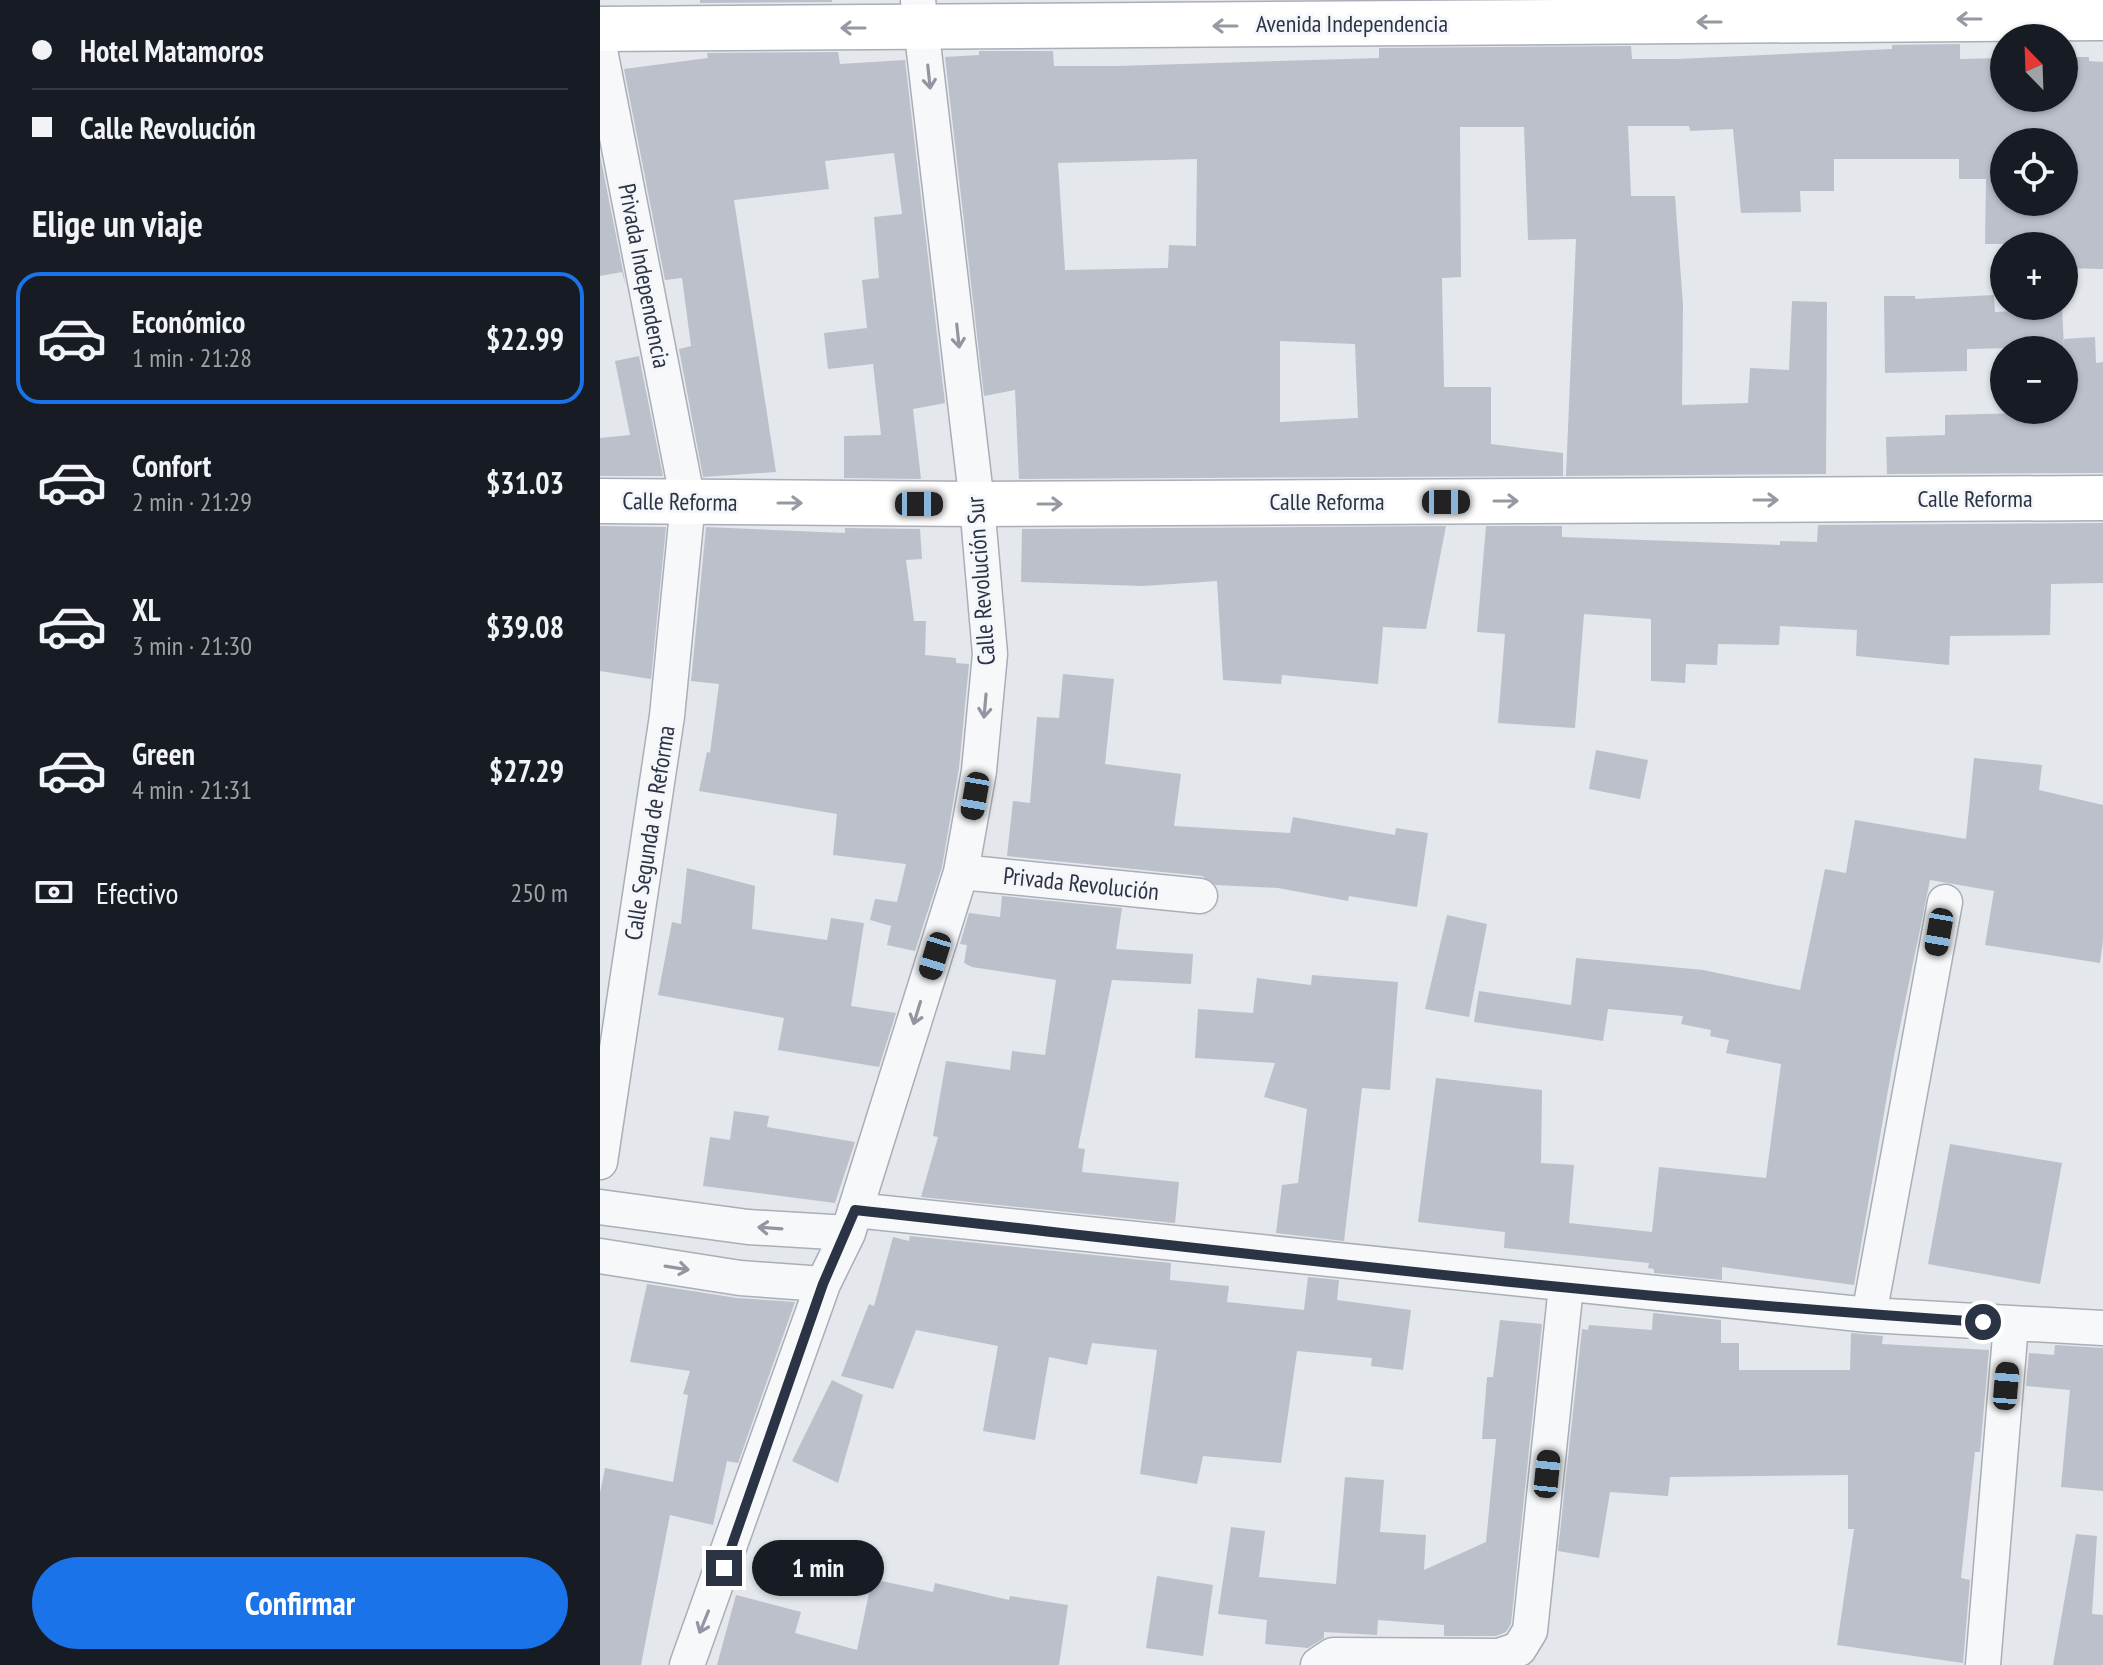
<!DOCTYPE html>
<html lang="es">
<meta charset="utf-8">
<style>
body{margin:0;font-family:"PT Sans Narrow",sans-serif;background:#20242c;color:#f1f3f6;height:100vh;display:flex;flex-direction:column;font-size:30px;white-space:nowrap}
*{box-sizing:border-box;margin:0}
p{font-size:26px;color:#9ea1a6}
.icon{flex:none;width:44px;height:44px;fill:none;stroke:currentColor;stroke-width:2;stroke-linecap:round;stroke-linejoin:round}
.map{position:relative;flex:1;overflow:hidden}
.panel{display:flex;flex-direction:column;background:#171b24;width:600px}
.panel>*{flex:none}
.guide{display:grid;align-content:center;height:176px;padding:0 32px;background:#171b24}
.needle{width:52px;rotate:337deg}
.tools{position:absolute;left:1390px;top:24px;display:grid;gap:16px}
.tools a{display:grid;place-items:center;width:88px;height:88px;border-radius:50%;background:#171b24;box-shadow:0 2px 6px #0004;font-size:40px}
.end{position:absolute;width:36px;height:36px;margin:-18px;border:10px solid #2b3445;background:#fff;box-shadow:0 0 0 4px #fff}
.from{border-radius:50%}
.bubble{position:absolute;height:56px;border-radius:28px;background:#171b24;box-shadow:0 2px 6px #0004;font-size:26px;font-weight:600;line-height:56px;text-align:center}
.car{position:absolute;width:24px;height:48px;margin:-24px -12px;border-radius:10px;box-shadow:0 0 6px 2px #0007;background:linear-gradient(#222 24%,#8ab4d8 0 40%,#222 0 76%,#8ab4d8 0 86%,#222 0)}
.guide b{display:flex;align-items:center;gap:28px;height:76px;font-size:30px}
.guide b+b{border-top:2px solid #363941}
.guide i{width:20px;height:20px;background:#f1f3f6}
ul{padding:0;list-style:none}
li{display:flex;align-items:center;gap:24px;height:132px;margin:0 16px 12px;padding:0 16px;border:4px solid transparent;border-radius:24px}
li div{flex:1}
li b{display:block;font-size:30px}
li em{font-style:normal;font-weight:600}
li.active{border-color:#1a73e8}
li>.icon{width:72px;height:72px;stroke-width:1.5}
h2{padding:0 32px;font-size:36px;line-height:96px}
.pay{display:flex;align-items:center;gap:20px;height:88px;padding:0 32px;font-size:30px}
.pay p{margin-inline-start:auto}
.cta{display:flex;gap:16px;margin-top:auto;padding:16px 32px}
.cta a{flex:1;height:92px;border-radius:48px;background:#1a73e8;color:#fff;font-size:32px;font-weight:600;line-height:92px;text-align:center}
main{display:flex;flex:1;min-height:0}
.map>svg:first-child{display:block}
</style>
<main>
<section class="panel">
<div class="guide">
<b><i class="from"></i>Hotel Matamoros</b>
<b><i></i>Calle Revolución</b>
</div>
<h2>Elige un viaje</h2>
<ul>
<li class="active"><svg class="icon" aria-label="car" viewBox="0 0 24 24"><path d="M5 17H2v-5l4-1 3-4h7l3 4 3 1v5h-3M9 17h6M6 11h13"/><circle cx="7" cy="17" r="2"/><circle cx="17" cy="17" r="2"/></svg><div><b>Económico</b><p>1 min · 21:28</p></div><em>$22.99</em></li>
<li><svg class="icon" aria-label="car" viewBox="0 0 24 24"><path d="M5 17H2v-5l4-1 3-4h7l3 4 3 1v5h-3M9 17h6M6 11h13"/><circle cx="7" cy="17" r="2"/><circle cx="17" cy="17" r="2"/></svg><div><b>Confort</b><p>2 min · 21:29</p></div><em>$31.03</em></li>
<li><svg class="icon" aria-label="car" viewBox="0 0 24 24"><path d="M5 17H2v-5l4-1 3-4h7l3 4 3 1v5h-3M9 17h6M6 11h13"/><circle cx="7" cy="17" r="2"/><circle cx="17" cy="17" r="2"/></svg><div><b>XL</b><p>3 min · 21:30</p></div><em>$39.08</em></li>
<li><svg class="icon" aria-label="car" viewBox="0 0 24 24"><path d="M5 17H2v-5l4-1 3-4h7l3 4 3 1v5h-3M9 17h6M6 11h13"/><circle cx="7" cy="17" r="2"/><circle cx="17" cy="17" r="2"/></svg><div><b>Green</b><p>4 min · 21:31</p></div><em>$27.29</em></li>
</ul>
<div class="pay"><svg class="icon" aria-label="cash" viewBox="0 0 24 24"><path d="M3 7h18v10H3z"/><circle cx="12" cy="12" r="2"/></svg>Efectivo<p>250 m</p></div>
<div class="cta"><a>Confirmar</a></div>
</section>
<div class="map">
<svg width="1503" height="1665" viewBox="0 0 1503 1665">
<rect width="100%" height="100%" fill="#e4e7ec"/>
<!-- building -->
<path fill="#bbc0ca" fill-rule="evenodd" d="M100 0H232V2L100 3Z
M1360 44V59L1404 58V98H1464V57H1489V61L1503 62V269L1464 268V244H1385L1386 179H1359V159H1234V191H1200L1201 212 1141 213 1133 129 1090 131 1089 126H1028L1031 196H1075L1083 305 1082 405 1148 403 1150 368 1189 370 1192 301 1227 302 1226 474 966 476 976 239 928 240 924 127H860L861 277 842 278 844 387H891V444L963 453V476L419 479 415 390 384 396 345 57 379 55V51H453L454 66H517L779 58V48L1031 46 1032 59H1077L1292 49V45ZM1404 142H1464V202H1404ZM597 159 596 246 569 245 568 268 465 270 458 163ZM680 341 755 344 758 418 680 422Z
M238 52 240 64 305 60 345 403 313 409 321 479 244 478V436L281 435 273 364 228 369 224 333 267 328 262 280 279 278 274 217 302 214 294 153 225 161 229 189 134 200 176 472 103 477 79 349 91 346 82 278 65 280 24 69 108 58 107 53Z
M0 155 26 286 22 272 0 276Z
M1394 295 1395 312 1462 308 1464 347 1367 349V371L1285 373 1284 296H1315V299Z
M1495 337 1496 363 1503 362V473L1287 474 1286 437 1345 435V415L1464 412V339Z
M39 356 63 476H0V438L30 435 15 361Z
M1503 523V583L1451 584 1450 635 1350 636 1349 665 1256 656 1257 630 1180 626 1179 645 1118 644 1117 665 1086 664 1085 683 1051 681V619L984 614 975 728 898 723 905 634 877 632 886 526H962V537L1180 545V541L1217 542 1218 525Z
M0 526 66 527 51 679 0 671Z
M846 526 826 629 783 627 778 684 682 675 681 684 623 680 617 581 543 586 421 582 422 529Z
M106 527 245 533V528L320 529 322 559 306 560 314 621H326L325 655 356 658V663L369 664 359 768 342 867 315 951 287 945 291 926 270 920 275 899 297 902 306 864 233 855 237 814 99 791 107 752 110 753 119 684 91 681Z
M463 674 514 679 505 764 581 774 574 826 690 833 693 817 795 835 796 828 828 833 817 907 749 896 748 901 678 888 616 885 602 876 407 856 413 801 430 803 437 717 459 718Z
M996 750 1048 760 1040 799 989 789Z
M1374 758 1442 765 1439 790 1503 805V940L1500 963 1385 945 1394 891 1330 880 1294 1056 1254 1285 1122 1267V1280L1054 1273V1269L1048 1268 1049 1263 904 1248 905 1232 818 1222 836 1078 942 1090 941 1163 974 1165 969 1223 1052 1232 1059 1167 1166 1178 1181 1064 1126 1053 1129 1040 1110 1036 1111 1030 1081 1024 1083 1016 1008 1009 1003 1041 874 1022 879 991 971 1005 976 958 1103 970 1200 990 1225 869 1246 873 1255 820 1366 839Z
M87 868 155 886 152 929 227 940 231 918 264 923 251 1006 296 1013 279 1067 178 1050 184 1018 58 995 72 922 81 924Z
M402 896 522 908 516 949 593 954 591 984 512 980 478 1148 485 1149 482 1172 579 1182 575 1223 321 1197 338 1137 333 1136 346 1061 410 1070 412 1051 445 1055 456 980 372 967 364 963 367 945 360 944 369 913 400 917Z
M847 915 887 924 869 1017 825 1009Z
M712 975 798 982 790 1090 762 1088 744 1241 676 1233 682 1185 698 1183 707 1109 664 1097 675 1063 595 1058 598 1009 653 1013 657 978 711 985Z
M134 1111 169 1116 167 1127 255 1142 235 1203 103 1186 110 1137 130 1140Z
M1350 1144 1462 1163 1440 1284 1328 1264Z
M310 1236 571 1263 570 1280 629 1286 627 1302 704 1310 708 1277 739 1280 737 1300 811 1310 803 1370 771 1366 772 1358 697 1351 681 1463 603 1456 597 1484 540 1474 557 1350 492 1343 487 1365 449 1357 435 1440 383 1431 398 1346 316 1330 293 1389 241 1376 269 1304 274 1306 293 1237 309 1241Z
M47 1284 137 1298 195 1302 138 1463 127 1461 113 1525 70 1515 41 1665H0V1493L5 1468 73 1482 88 1395 83 1394 90 1371 30 1362Z
M1053 1313 1121 1320V1343H1139V1370H1250L1251 1333 1283 1336 1282 1344 1389 1350 1380 1452H1375L1361 1578 1370 1580 1363 1663 1237 1645 1254 1529H1248V1475L1070 1477 1068 1496 1010 1492 999 1558 958 1551 982 1329 988 1330 989 1325 1052 1330Z
M900 1320 942 1324 911 1624 906 1632 896 1636H844V1625L778 1620 777 1635 724 1632V1638L708 1648 665 1644 667 1620 618 1614 631 1527 665 1531 659 1577 736 1584 745 1477 784 1480 780 1532 826 1535 824 1570 886 1542 896 1439H882L887 1377H893Z
M1455 1345 1503 1348V1491L1461 1487 1470 1390 1426 1386 1429 1353 1454 1355Z
M232 1380 263 1395 238 1483 192 1461Z
M1476 1534 1497 1536 1492 1614 1503 1615V1665H1453Z
M557 1576 613 1585 603 1656 546 1648Z
M272 1579 333 1592 335 1583 409 1600 410 1596 468 1605 459 1665H117L136 1595 201 1612 195 1633 257 1650Z"/>
<g fill="none" stroke-linecap="round" stroke-linejoin="round">
<!-- street casing -->
<g stroke="#a9aeb7" stroke-width="37">
<path id="street" d="M0 50 88 502 67 716 0 1162
M361 872 600 896
M0 1207 148 1227 248 1233
M255 1210 1269 1315 1503 1328
M0 1256 140 1278 223 1284
M1269 1315 1345 902
M87 1665 223 1284 248 1233 361 872 379 771 390 654 377 504 318 0
M718 1665 733 1655 899 1656 919 1649 930 1631 966 1286
M1383 1665 1411 1324"/>
</g>
<!-- secondary casing -->
<g stroke="#a9aeb7" stroke-width="47">
<path id="secondary" d="M0 29 1503 18
M0 501 377 504 1503 498"/>
</g>
<!-- street -->
<use href="#street" stroke="#f7f8fa" stroke-width="34"/>
<!-- secondary -->
<use href="#secondary" stroke="#fff" stroke-width="44"/>
</g>
<!-- one-way arrows -->
<defs><path id="oneway-shaft" d="M-6 0H5M1.5-3L5.5 0L1.5 3" fill="none" stroke-width="1.6" stroke-linecap="round" stroke-linejoin="round" transform="scale(2)"/></defs>
<g stroke="#959aa2">
<use href="#oneway-shaft" transform="translate(1369 19) rotate(180)"/>
<use href="#oneway-shaft" transform="translate(1109 22) rotate(180)"/>
<use href="#oneway-shaft" transform="translate(625 26) rotate(180)"/>
<use href="#oneway-shaft" transform="translate(253 28) rotate(180)"/>
<use href="#oneway-shaft" transform="translate(1166 500)"/>
<use href="#oneway-shaft" transform="translate(906 501)"/>
<use href="#oneway-shaft" transform="translate(190 503)"/>
<use href="#oneway-shaft" transform="translate(450 504)"/>
</g>
<g stroke="#9196a0">
<use href="#oneway-shaft" transform="translate(329 77) rotate(84)"/>
<use href="#oneway-shaft" transform="translate(358 336) rotate(84)"/>
<use href="#oneway-shaft" transform="translate(385 706) rotate(95)"/>
<use href="#oneway-shaft" transform="translate(317 1013) rotate(107)"/>
<use href="#oneway-shaft" transform="translate(170 1228) rotate(-176)"/>
<use href="#oneway-shaft" transform="translate(77 1268) rotate(9)"/>
<use href="#oneway-shaft" transform="translate(104 1622) rotate(112)"/>
</g>
<g fill="none" stroke-linecap="round" stroke-linejoin="round">
<!-- route -->
<path stroke="#2b3445" stroke-width="10" d="M124 1568 223 1284 255 1210C630 1251 1006 1298 1383 1322"/>
</g>
<g text-anchor="middle" stroke-width="6" stroke-linejoin="round" paint-order="stroke">
<!-- street labels -->
<g font-size="24" fill="#2b3445" stroke="#f4f6f9">
<text x="752" y="32">Avenida Independencia</text>
<text transform="translate(44 276) rotate(79)" y="8">Privada Independencia</text>
<text x="1375" y="507">Calle Reforma</text>
<text transform="translate(80 502) rotate(1)" y="8">Calle Reforma</text>
<text x="727" y="510">Calle Reforma</text>
<text transform="translate(381 581) rotate(-94)" y="8">Calle Revolución Sur</text>
<text transform="translate(50 833) rotate(-81)" y="8">Calle Segunda de Reforma</text>
<text transform="translate(481 884) rotate(6)" y="8">Privada Revolución</text>
</g>
</g>
</svg>
<div class="tools">
<a><svg class="needle" viewBox="-14 -14 28 28"><path d="M0-13l5 13h-10z" fill="#e53935"/><path d="M0 13l5-13h-10z" fill="#9ea1a6"/></svg></a>
<a><svg class="icon" aria-label="locate" viewBox="0 0 24 24"><circle cx="12" cy="12" r="6"/><path d="M12 2v4M12 18v4M2 12h4M18 12h4"/></svg></a>
<a>+</a>
<a>−</a>
</div>
<i class="end from" style="left:1383px;top:1322px"></i>
<i class="end" style="left:124px;top:1568px"></i>
<div class="bubble" style="left:152px;top:1540px;width:132px">1 min</div>
<i class="car" style="left:846px;top:502px;rotate:90deg"></i>
<i class="car" style="left:319px;top:504px;rotate:90deg"></i>
<i class="car" style="left:375px;top:796px;rotate:190deg"></i>
<i class="car" style="left:1339px;top:932px;rotate:190deg"></i>
<i class="car" style="left:335px;top:956px;rotate:197deg"></i>
<i class="car" style="left:1406px;top:1386px;rotate:5deg"></i>
<i class="car" style="left:947px;top:1474px;rotate:6deg"></i>
</div>
</main>
